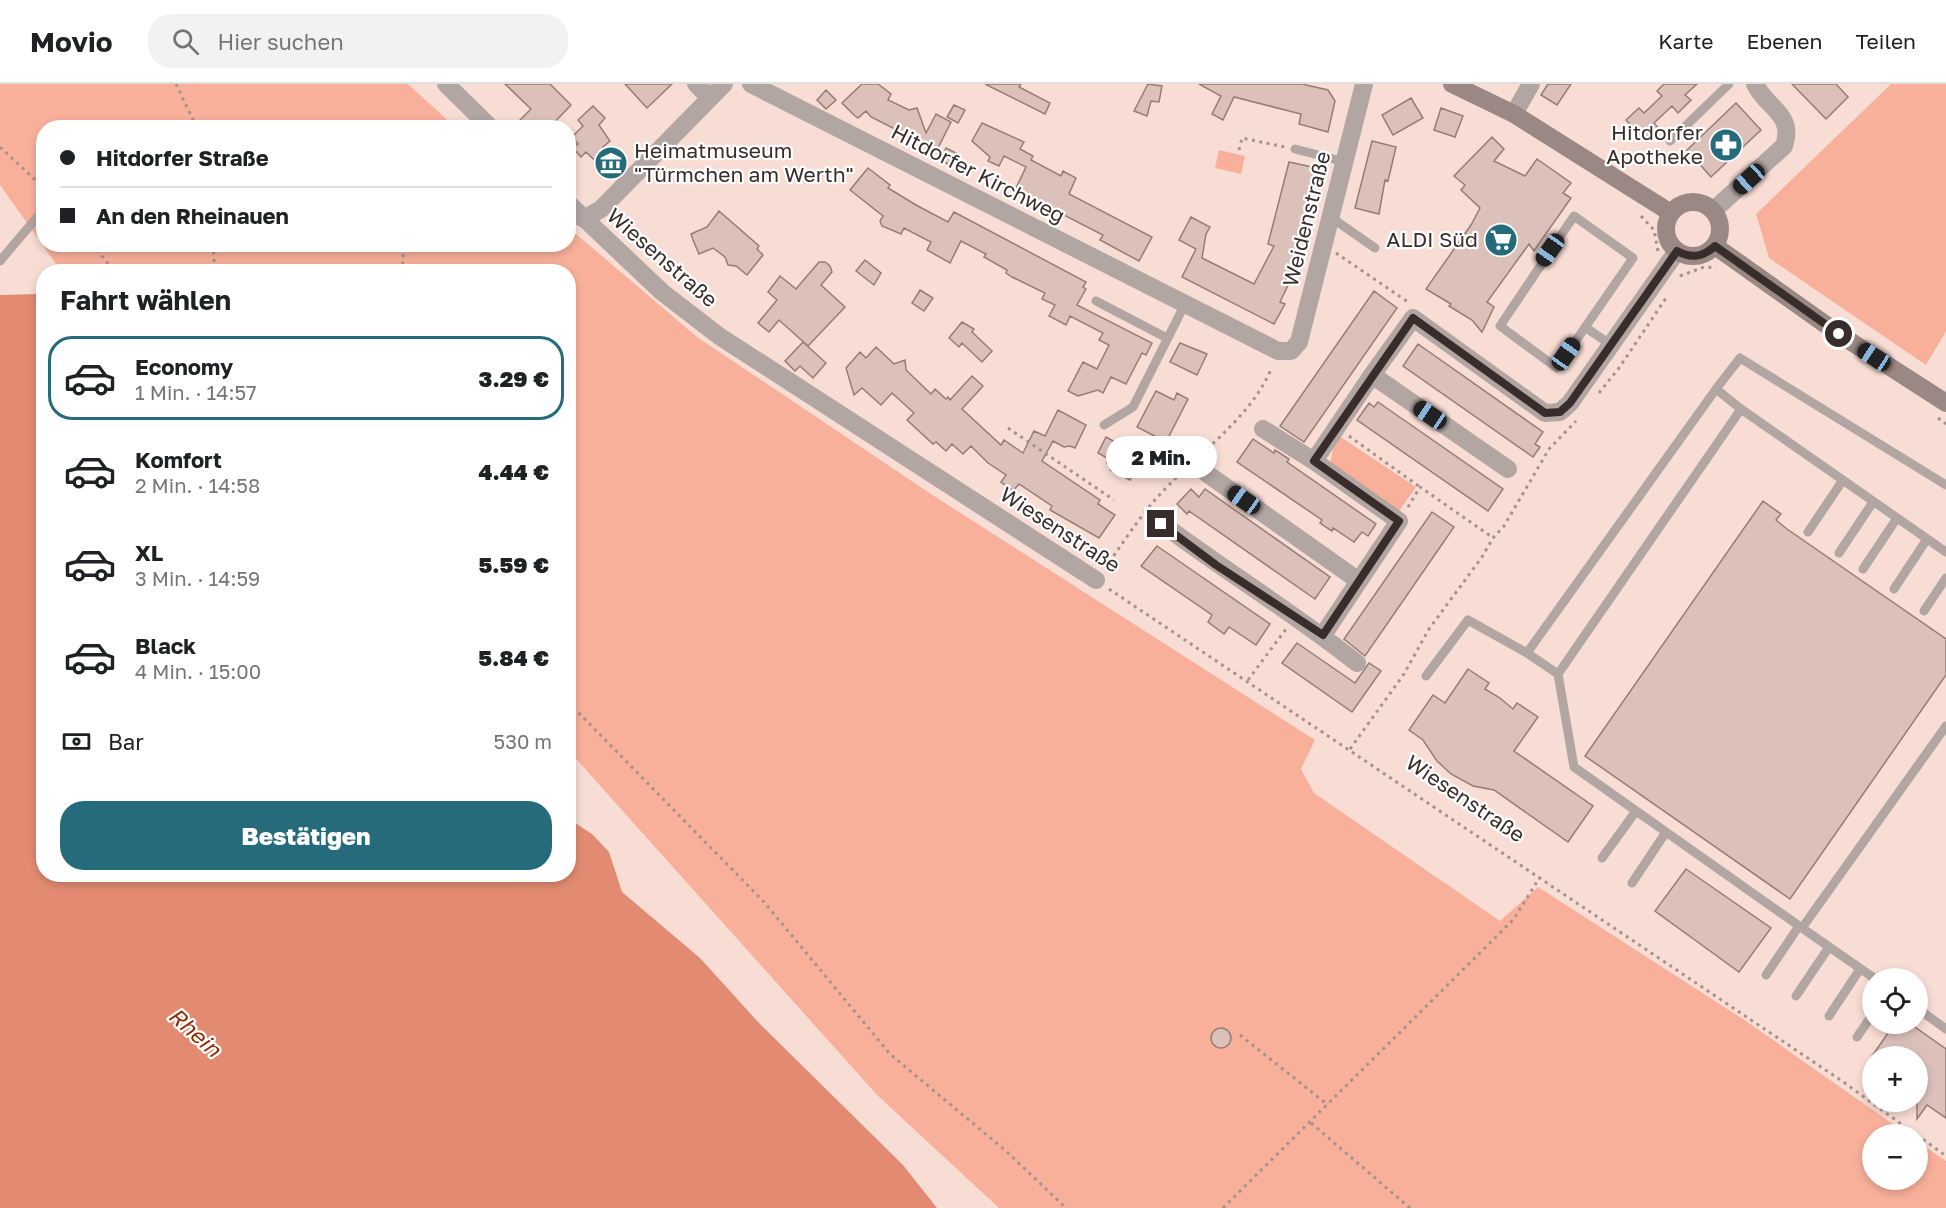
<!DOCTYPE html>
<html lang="de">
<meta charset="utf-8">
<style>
body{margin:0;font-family:"Golos Text",sans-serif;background:#f2f2f2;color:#202124;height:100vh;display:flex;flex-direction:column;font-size:22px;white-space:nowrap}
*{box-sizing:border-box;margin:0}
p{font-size:20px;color:#757577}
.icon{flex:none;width:33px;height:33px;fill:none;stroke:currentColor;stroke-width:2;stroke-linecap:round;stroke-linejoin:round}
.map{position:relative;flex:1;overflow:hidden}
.details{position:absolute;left:36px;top:180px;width:540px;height:618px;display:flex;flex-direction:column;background:#fff;border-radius:24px;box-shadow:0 3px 9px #0003}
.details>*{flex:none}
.top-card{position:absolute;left:36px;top:36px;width:540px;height:132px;border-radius:24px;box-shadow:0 3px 9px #0003;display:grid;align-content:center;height:132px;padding:0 24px;background:#fff}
.fabs{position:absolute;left:1862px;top:884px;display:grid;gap:12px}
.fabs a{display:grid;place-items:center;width:66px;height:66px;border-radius:50%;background:#fff;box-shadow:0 3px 9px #0003;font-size:30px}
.end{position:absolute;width:27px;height:27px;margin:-14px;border:8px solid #382d2a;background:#fff;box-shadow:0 0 0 3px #fff}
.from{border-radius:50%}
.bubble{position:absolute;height:42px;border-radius:21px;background:#fff;box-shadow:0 3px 9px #0003;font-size:20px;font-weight:800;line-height:42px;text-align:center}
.car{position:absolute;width:18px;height:36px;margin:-18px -9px;border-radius:8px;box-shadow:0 0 4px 2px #0007;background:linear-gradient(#222 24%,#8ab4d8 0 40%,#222 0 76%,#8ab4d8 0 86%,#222 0)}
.top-card b{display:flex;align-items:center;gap:21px;height:57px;font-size:22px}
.top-card b+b{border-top:2px solid #e0e0e0}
.top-card i{width:15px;height:15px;background:#202124}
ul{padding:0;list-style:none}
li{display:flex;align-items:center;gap:18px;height:84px;margin:0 12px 9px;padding:0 12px;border:3px solid transparent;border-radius:24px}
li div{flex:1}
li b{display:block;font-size:22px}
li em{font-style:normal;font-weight:800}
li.active{border-color:#266b7b}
li>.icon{width:54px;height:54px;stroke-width:1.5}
h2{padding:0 24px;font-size:27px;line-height:72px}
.pay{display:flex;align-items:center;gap:15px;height:66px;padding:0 24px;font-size:22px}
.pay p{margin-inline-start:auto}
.cta{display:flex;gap:12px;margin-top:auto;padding:12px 24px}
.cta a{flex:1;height:69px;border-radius:24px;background:#266b7b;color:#fff;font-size:24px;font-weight:800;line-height:69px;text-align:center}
header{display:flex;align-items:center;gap:36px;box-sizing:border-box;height:84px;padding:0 30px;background:#fff;border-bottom:2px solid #e0e0e0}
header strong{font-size:28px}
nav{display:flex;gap:33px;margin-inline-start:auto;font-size:21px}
.search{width:420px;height:54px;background:#f2f2f2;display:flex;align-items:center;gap:15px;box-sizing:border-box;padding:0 21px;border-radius:24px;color:#757577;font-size:22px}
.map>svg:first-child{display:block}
</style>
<header>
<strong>Movio</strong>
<div class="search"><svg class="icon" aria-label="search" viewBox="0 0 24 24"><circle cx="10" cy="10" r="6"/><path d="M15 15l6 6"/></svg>Hier suchen</div>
<nav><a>Karte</a><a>Ebenen</a><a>Teilen</a></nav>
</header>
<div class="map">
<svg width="1946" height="1124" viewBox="0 0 1946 1124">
<rect width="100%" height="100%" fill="#f8ddd5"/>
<!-- green -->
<path fill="#f9b09b" d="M0 0H408L455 43 44 44V160H568L569 144 697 253 934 412 1315 656 1301 685 1314 709 1500 837 1538 803 1746 937 1907 1050H1872V1095H1917V1057L1946 1077V1124H999L877 1011 569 667 568 188 61 187 0 101Z
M1891 0H1946V247L1926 281 1769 174 1756 130Z
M1219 66 1245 72 1241 90 1215 84Z
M1339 352 1416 403 1397 430 1330 380 1334 360Z"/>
<!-- water -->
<path fill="#e38b72" d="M38 210 44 216V790H568L569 735 592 750 609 768 622 808 700 874 758 938 903 1081 937 1124H0V211Z"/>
<!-- building -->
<path fill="#dcc1ba" stroke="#957c75" stroke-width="1.5" d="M505 0H550L571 21 549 44H527L520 36 531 25Z
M625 0H672L647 24Z
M862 0H878L891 10 888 16 909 26 917 24 926 49 936 30 951 38 937 66 905 50 901 51 899 47 871 33 866 27 858 34 855 32 842 19Z
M985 0H1021L1019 3 1050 19 1045 30Z
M1148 0 1162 2 1159 18 1151 17 1147 32 1134 27Z
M1199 0H1302L1328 6 1335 17 1328 48 1299 40 1301 30 1234 13 1223 36 1212 30 1221 12Z
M1548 0H1571L1557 21 1541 11Z
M1664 0H1697L1685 11 1691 16 1678 29 1672 22 1654 39 1660 46 1647 57 1626 36 1639 24 1644 29 1662 12 1657 7Z
M1792 0H1836L1848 13 1826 35Z
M826 6 836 16 826 25 817 16Z
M1411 14 1423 34 1393 51 1382 31Z
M1736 19 1761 46 1711 93 1687 66Z
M954 21 965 26 958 39 947 33Z
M593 22 605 34 599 41 610 57 603 63 620 80 610 91 586 68 581 73 573 64 578 60 572 53 583 42 578 36Z
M1441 24 1463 32 1455 53 1434 46Z
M982 39 1024 58 1020 65 1033 72 1031 76 1061 92 1063 87 1076 94 1069 110 1152 153 1139 177 1100 156 1103 151 1015 106 1026 83 1004 72 999 82 988 77 990 73 972 57Z
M1492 53 1504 65 1494 77 1525 92 1537 75 1571 99 1563 109 1571 114 1534 167 1529 160 1487 218 1494 223 1482 248 1472 236 1449 222 1451 220 1426 205 1471 141 1480 124 1461 106 1465 101 1454 92Z
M1372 57 1396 63 1388 97 1385 96 1383 107 1379 130 1355 124Z
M946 64 958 70 952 82 940 76Z
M1289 78 1317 84 1296 174 1286 195 1290 197 1280 218 1285 220 1274 240 1182 193 1196 165 1179 156 1191 133 1210 143 1206 150 1202 174 1254 200 1274 162 1268 160Z
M868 84 890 101 888 104 916 121 948 138 954 128 1086 198 1083 203 1086 205 1077 221 1152 259 1146 271 1142 269 1126 300 1111 293 1103 309 1098 306 1078 312 1068 307 1083 278 1097 285 1109 261 1099 256 1103 249 1070 232 1066 241 1049 232 1055 221 1042 215 1045 209 1012 193 1006 189 1007 186 984 173 986 170 961 157 950 179 927 166 931 158 904 144 901 150 882 142 880 137 883 132 850 106Z
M719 127 759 162 757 165 763 171 747 191 736 182 728 181 725 173 713 164 699 170 693 156 691 150 707 143Z
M865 176 881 189 874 201 856 187Z
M819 178H825L830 182 832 188 821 201 845 223 808 262 779 236 769 248 758 239 777 216 768 208 780 192 796 205Z
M920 206 933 214 924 227 912 219Z
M1374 207 1397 224 1304 358 1280 342Z
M962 238 974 245 972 248 992 267 982 278 962 259 959 263 949 254Z
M803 258 826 279 813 294 800 282 795 287 785 277Z
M1180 259 1207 270 1197 291 1170 278Z
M1418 260 1543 348 1535 360 1540 363 1533 373 1403 282Z
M876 263 894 280 905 276 906 286 931 310 935 305 946 315 948 313 950 316 972 292 983 302 962 325 1001 361 1004 356 1023 369 1034 347 1045 352 1058 326 1086 341 1075 364 1070 362 1064 363 1053 357 1042 377 1100 416 1098 420 1115 431 1099 454 1050 426 1052 422 1019 400 1013 407 1001 398 1006 391 988 379 971 362 963 370 952 360 946 367 936 358 933 360 907 336 914 329 892 309 881 321 862 304 854 311 846 284 860 268 866 274Z
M1156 307 1174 316 1177 309 1188 315 1166 358 1137 343Z
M1378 318 1503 405 1488 427 1357 336 1369 319 1374 323Z
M1106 353 1141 373 1130 396 1110 386 1112 382 1107 379 1109 375 1098 369Z
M1253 355 1274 369 1275 366 1289 375 1287 378 1376 440 1368 452 1362 448 1354 458 1333 444 1332 447 1320 439 1322 436 1237 378Z
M1191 405 1199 413 1205 405 1330 493 1315 515 1189 427 1187 430 1177 420Z
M1763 417 1781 430 1776 436 1787 445 1946 555V591L1790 815 1585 672Z
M1432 428 1454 443 1365 572 1344 555Z
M1157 462 1270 540 1256 561 1229 543 1224 550 1208 538 1212 531 1141 482Z
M1297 559 1355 599 1369 579 1381 587 1352 628 1282 579Z
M1468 585 1489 599 1485 605 1500 614 1513 625 1517 619 1538 633 1514 667 1593 722 1568 758 1494 706 1473 702 1451 690 1437 677 1423 656 1409 646 1433 611 1445 619Z
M1686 785 1771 844 1739 888 1655 827Z
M1895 939H1909L1946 965V1034L1927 1021 1917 1035V972H1872Z
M1211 954a10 10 0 1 1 20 0a10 10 0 1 1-20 0Z"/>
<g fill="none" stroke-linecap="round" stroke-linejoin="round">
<!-- path -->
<path stroke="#a6928c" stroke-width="3" stroke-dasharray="3 4.5" stroke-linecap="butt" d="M176 0 197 44
M0 63 44 104
M1239 66 1242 54 1285 63
M1641 132 1654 146 1658 167
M92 160 115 188
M213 160 215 188
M1336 169 1408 218
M402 188 404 160
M1680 192 1704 183 1716 184
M1599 309 1619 284 1668 211
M1938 334 1946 340
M1008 344 1114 416
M1349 352 1420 403
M1408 423 1420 403 1492 453
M1105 484C1121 462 1136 438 1154 417 1191 374 1251 336 1272 283
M1109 505 1842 997 1915 1050
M1248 596 1286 545
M568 618 764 818 890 970 1006 1067 1066 1124
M1350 665 1404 590 1429 545 1482 473 1493 454 1504 442 1549 365 1576 337
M1240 951 1328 1021
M1311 1039 1410 1124
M1917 1051 1946 1072
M1223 1124 1513 836 1540 793"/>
<!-- lane -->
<path stroke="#b2a6a3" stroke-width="9" d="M1670 57 1729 0
M1295 65 1345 78
M1574 132 1633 174 1557 284 1500 242Z
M1332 134 1375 164
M568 138 584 135
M0 177 44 125
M1096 217 1167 254
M1585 243 1611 261
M1741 325 1946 468
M1104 341 1133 323 1185 220
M1808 448 1843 396
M1839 469 1873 418
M1863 485 1897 434
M1894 505 1927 455
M1924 527 1946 494
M1558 590 1527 569 1716 305
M1426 592 1468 536 1527 569
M1602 774 1636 727
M1632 799 1666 748
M1802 844 1574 683 1558 590 1741 325 1716 305 1740 274 1946 401
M1766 891 1799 842
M1874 894 1802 844 1946 642
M1796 912 1829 863
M1917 924 1946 945
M1829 932 1860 885
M1857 953 1872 931"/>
<!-- street -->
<path stroke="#b2a6a3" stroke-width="18" d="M446 0 491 44
M696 0 709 13
M751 0 1278 267H1291L1299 258 1364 0
M1514 30 1531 0
M568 119 662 208 719 252 1096 496
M1713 127 1784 62C1795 30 1767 25 1755 0
M584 135 601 125 724 0
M1263 345 1314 377 1399 437 1323 551
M1314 377 1372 291
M1508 385 1372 291 1413 234 1545 329 1560 328 1570 319 1677 167
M1206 389 1359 497
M1161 439C1225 487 1294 529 1357 579"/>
<!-- secondary -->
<path stroke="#998883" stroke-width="18" d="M1452 0 1514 30 1671 129
M1666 145a27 27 0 1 1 54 0a27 27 0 1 1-54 0Z
M1715 162 1839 250 1946 319"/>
</g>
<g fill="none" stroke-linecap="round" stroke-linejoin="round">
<!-- route -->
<path stroke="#382d2a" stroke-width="8" d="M1161 440 1216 481 1323 551 1399 437 1314 377 1413 234 1545 329 1560 328 1570 319 1677 167C1692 175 1703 173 1715 162L1839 250"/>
</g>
<!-- icons -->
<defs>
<g id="pharmacy-disc" transform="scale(1.725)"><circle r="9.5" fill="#266b7b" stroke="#fff"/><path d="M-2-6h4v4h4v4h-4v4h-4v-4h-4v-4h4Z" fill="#fff"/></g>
<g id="museum-disc" transform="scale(1.725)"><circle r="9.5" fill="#266b7b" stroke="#fff"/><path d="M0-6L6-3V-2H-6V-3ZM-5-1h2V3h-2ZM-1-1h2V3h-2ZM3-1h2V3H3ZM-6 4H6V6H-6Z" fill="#fff"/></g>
<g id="supermarket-disc" transform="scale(1.725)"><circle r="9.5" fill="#266b7b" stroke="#fff"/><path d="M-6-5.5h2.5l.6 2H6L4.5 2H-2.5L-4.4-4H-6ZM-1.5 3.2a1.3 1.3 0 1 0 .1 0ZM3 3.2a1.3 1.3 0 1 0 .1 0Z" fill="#fff"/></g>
</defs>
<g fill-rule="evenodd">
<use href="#pharmacy-disc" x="1726" y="61"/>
<use href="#museum-disc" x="611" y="79"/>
<use href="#supermarket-disc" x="1501" y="156"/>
</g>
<g text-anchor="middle" stroke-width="4.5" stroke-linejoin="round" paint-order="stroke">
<!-- poi labels -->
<g font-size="21" fill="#382d2a" stroke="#fff" text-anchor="end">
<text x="1703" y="56">Hitdorfer<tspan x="1703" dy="24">Apotheke</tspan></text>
<text x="634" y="74" text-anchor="start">Heimatmuseum<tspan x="634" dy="24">"Türmchen am Werth"</tspan></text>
<text x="1478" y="163">ALDI Süd</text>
</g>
<!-- street labels -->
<g font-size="21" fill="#382d2a" stroke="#fff">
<text transform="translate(978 90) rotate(27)" y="7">Hitdorfer Kirchweg</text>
<text transform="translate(1307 135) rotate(-76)" y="7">Weidenstraße</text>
<text transform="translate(662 174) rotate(41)" y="7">Wiesenstraße</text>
<text transform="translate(1060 446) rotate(33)" y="7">Wiesenstraße</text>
<text transform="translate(1465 715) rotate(34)" y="7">Wiesenstraße</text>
</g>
<!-- water labels -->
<g font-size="22" font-style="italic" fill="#902a05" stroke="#fff">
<text transform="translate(195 948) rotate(42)" y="8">Rhein</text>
</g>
</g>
</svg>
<div class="fabs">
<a><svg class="icon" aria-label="locate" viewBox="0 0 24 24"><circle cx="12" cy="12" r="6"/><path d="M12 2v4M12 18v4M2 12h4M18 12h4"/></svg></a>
<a>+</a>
<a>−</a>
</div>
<i class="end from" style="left:1839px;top:250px"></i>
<i class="end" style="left:1161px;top:440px"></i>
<div class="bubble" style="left:1106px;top:352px;width:111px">2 Min.</div>
<i class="car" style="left:1749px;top:95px;rotate:228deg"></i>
<i class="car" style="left:1550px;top:166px;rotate:215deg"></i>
<i class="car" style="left:1566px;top:270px;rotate:35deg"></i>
<i class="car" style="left:1874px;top:273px;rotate:303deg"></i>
<i class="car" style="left:1430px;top:331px;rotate:304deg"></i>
<i class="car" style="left:1244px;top:416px;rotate:305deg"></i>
<div class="top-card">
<b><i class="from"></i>Hitdorfer Straße</b>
<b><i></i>An den Rheinauen</b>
</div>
<section class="details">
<h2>Fahrt wählen</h2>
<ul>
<li class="active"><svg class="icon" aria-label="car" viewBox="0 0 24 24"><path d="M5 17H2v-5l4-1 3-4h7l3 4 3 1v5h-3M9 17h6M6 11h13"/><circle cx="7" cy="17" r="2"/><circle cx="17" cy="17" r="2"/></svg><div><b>Economy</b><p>1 Min. · 14:57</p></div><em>3.29 €</em></li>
<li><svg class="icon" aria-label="car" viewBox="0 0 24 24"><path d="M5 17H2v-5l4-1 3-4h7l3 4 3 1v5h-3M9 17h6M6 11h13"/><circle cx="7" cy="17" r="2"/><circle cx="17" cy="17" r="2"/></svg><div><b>Komfort</b><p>2 Min. · 14:58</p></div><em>4.44 €</em></li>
<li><svg class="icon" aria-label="car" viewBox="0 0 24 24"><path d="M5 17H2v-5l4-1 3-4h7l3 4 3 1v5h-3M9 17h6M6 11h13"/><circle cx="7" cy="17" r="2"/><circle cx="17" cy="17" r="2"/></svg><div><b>XL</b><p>3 Min. · 14:59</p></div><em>5.59 €</em></li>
<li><svg class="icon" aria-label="car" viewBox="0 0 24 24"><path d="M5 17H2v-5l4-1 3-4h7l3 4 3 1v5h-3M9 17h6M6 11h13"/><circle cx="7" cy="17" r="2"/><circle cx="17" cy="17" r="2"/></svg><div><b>Black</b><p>4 Min. · 15:00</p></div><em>5.84 €</em></li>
</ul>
<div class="pay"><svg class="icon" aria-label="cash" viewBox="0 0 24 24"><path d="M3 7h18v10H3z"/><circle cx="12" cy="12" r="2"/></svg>Bar<p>530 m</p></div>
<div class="cta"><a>Bestätigen</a></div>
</section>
</div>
